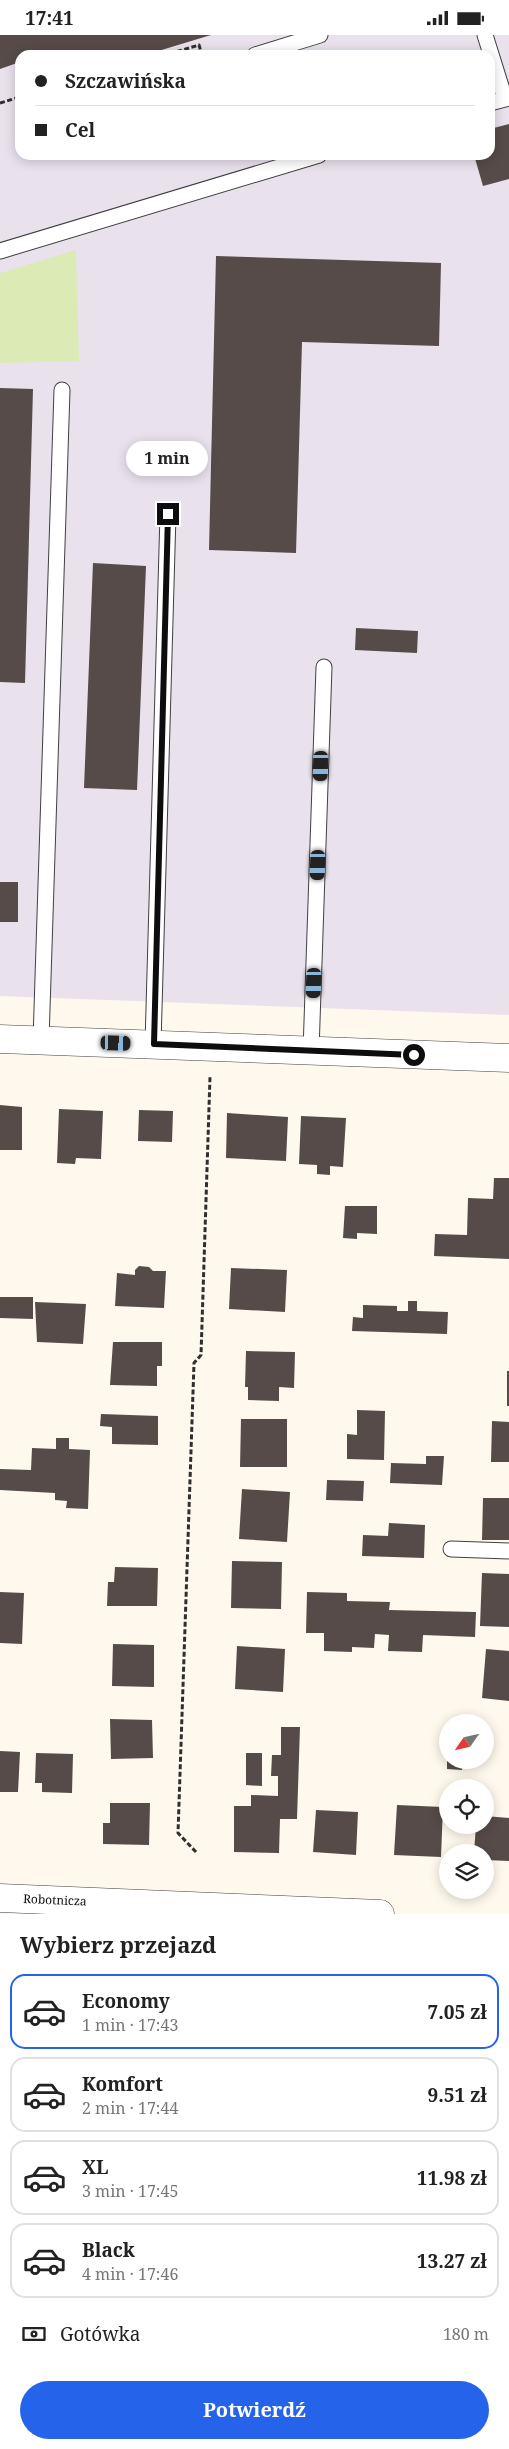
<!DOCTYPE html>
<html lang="pl">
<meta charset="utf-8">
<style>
body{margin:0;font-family:"Noto Serif",serif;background:#f2f2f2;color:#222;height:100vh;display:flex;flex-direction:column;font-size:19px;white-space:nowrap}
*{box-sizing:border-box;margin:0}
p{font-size:16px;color:#767676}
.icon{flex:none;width:28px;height:28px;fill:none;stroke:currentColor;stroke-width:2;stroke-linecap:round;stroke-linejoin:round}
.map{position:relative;height:1879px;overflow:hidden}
.details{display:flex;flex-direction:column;background:#fff;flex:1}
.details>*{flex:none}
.guide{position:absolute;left:15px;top:15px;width:480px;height:110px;border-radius:15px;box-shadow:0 2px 12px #0003;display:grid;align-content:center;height:110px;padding:0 20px;background:#fff}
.needle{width:32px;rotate:236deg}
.fabs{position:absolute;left:439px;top:1679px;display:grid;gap:10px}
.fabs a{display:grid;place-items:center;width:55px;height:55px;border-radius:50%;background:#fff;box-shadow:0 2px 12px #0003;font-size:25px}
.end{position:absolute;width:22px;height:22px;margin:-11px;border:6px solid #0d0d0d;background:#fff;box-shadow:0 0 0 2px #fff}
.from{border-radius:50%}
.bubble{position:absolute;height:35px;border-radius:18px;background:#fff;box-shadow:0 2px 12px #0003;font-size:16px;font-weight:700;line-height:35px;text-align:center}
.car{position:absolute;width:15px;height:30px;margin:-15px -8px;border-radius:6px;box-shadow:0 0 4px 1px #0007;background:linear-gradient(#222 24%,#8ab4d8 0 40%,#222 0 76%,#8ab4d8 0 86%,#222 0)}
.guide b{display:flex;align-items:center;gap:18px;height:48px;font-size:19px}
.guide b+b{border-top:1px solid #e0e0e0}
.guide i{width:12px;height:12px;background:#222}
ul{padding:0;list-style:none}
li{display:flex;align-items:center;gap:15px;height:75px;margin:0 10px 8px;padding:0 10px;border:2px solid #e0e0e0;border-radius:15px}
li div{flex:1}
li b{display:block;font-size:19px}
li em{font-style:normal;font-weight:700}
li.on{border-color:#2563eb}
li>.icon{width:45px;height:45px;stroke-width:1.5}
h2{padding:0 20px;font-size:22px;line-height:60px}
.pay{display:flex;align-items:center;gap:12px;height:55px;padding:0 20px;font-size:19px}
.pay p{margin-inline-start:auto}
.cta{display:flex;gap:10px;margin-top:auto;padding:10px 20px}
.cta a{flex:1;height:58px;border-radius:30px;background:#2563eb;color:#fff;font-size:20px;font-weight:700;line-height:58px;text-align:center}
.status{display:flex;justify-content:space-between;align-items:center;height:35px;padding:0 25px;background:#fff;direction:ltr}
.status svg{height:14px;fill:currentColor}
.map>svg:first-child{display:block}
</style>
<div class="status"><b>17:41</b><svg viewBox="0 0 49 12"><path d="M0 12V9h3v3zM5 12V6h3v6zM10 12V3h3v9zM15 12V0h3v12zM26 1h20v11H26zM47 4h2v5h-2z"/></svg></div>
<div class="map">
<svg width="509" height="1879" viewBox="0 0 509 1879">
<rect width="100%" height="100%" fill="#fff8ed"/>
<!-- industrial -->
<path fill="#e9e1ec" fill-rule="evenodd" d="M0 0H509V980L0 961ZM20 20H490V120H20Z"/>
<!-- green -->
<path fill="#dceab6" d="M76 215 79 326 0 328V238Z"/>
<!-- building -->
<path fill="#564b49" d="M0 0H211L145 20H20V27L0 34Z
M509 89V144L483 151 474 120H490V94Z
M216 221 441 228 439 311 302 307 296 518 209 515Z
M0 353 33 354 25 648 0 647Z
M93 528 146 531 137 755 84 753Z
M356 593 418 596 417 618 355 615Z
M0 847H18V887H0Z
M0 1070 22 1072V1115H0Z
M59 1074 103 1076 101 1124 76 1123 75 1129 57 1128Z
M139 1075 173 1076 172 1107 138 1106Z
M227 1078 288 1082 286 1126 226 1123Z
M301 1081 346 1083 343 1132 330 1131V1140L317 1139V1130L299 1129Z
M494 1143H509V1224L434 1221 435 1199 467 1200 468 1163 493 1164Z
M345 1171H377V1199L357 1198V1204L343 1203Z
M139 1231 149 1232 153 1236H166L164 1273 115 1271 117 1238 135 1240V1235Z
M231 1233 287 1235 285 1277 229 1274Z
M0 1262H33V1284L0 1283Z
M408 1266H417V1276L448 1277 447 1299 352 1296 353 1282 363 1283V1270L397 1271V1276H408Z
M35 1267 86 1269 83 1309 37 1307Z
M113 1307H162V1331H157V1351L110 1350Z
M246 1316 295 1317 294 1353 279 1352V1366L248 1365V1352H245Z
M507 1336H509V1371H507Z
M357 1375 385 1376 384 1425 347 1424V1399L357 1400Z
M101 1379 158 1381V1410L112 1409V1392L100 1391Z
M241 1384H287V1432H240Z
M492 1386 509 1387V1427H491Z
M56 1403H69V1414L90 1415 88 1474 66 1473 67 1466 55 1465V1458L0 1455V1434L31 1435 32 1413 56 1414Z
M426 1421H444L442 1450 390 1448 391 1428 426 1429Z
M327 1445 364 1446 363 1466 326 1465Z
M242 1454 290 1457 287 1507 239 1504Z
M483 1463H509V1505H482Z
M389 1488 425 1490 424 1523 362 1521 363 1500 388 1501Z
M232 1526 282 1527 281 1574 231 1573Z
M115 1532 158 1533 157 1571H107L108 1547H114Z
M482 1538 509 1539V1592L480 1591Z
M0 1557 24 1558 22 1609 0 1608Z
M307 1557 347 1558V1566L390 1567 389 1575 476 1577 475 1602 423 1600 422 1617 388 1616 389 1600 375 1599 374 1613 352 1612V1617L324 1616V1598H306Z
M113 1609 154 1610V1652L112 1651Z
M237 1611 285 1614 283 1657 235 1654Z
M486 1614 509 1616V1666L482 1663Z
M110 1684 152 1685 153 1723 111 1724Z
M281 1692H300L297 1784H280L279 1818 234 1817V1771H251V1760L278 1761V1741H271L272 1720H281Z
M0 1716 20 1717 18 1757H0Z
M36 1718 73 1719 72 1758 42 1757V1748H35Z
M246 1718H262V1751L246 1750Z
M447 1725H463L462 1735 447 1734Z
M110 1768H150L149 1810 103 1809V1788H110Z
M397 1770 443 1772 441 1822 394 1820Z
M316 1775 358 1777 356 1820 313 1817Z
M485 1781 509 1783V1826L485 1825V1818H474L476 1790H485Z"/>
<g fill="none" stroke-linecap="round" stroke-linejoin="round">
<!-- service casing -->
<g stroke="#404040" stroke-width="17">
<path id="service" d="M485 0 505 64
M255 20 320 0
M490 68 509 63
M0 216 319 120
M41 1005 62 355
M153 1009 168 479
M311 1016 324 632
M451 1514 509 1516"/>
</g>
<!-- minor casing -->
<g stroke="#404040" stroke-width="29">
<g id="minor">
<path id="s1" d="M0 1863 380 1879"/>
</g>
</g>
<!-- tertiary casing -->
<g stroke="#404040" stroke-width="29">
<path id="tertiary" d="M0 1004 509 1023"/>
</g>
<!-- path -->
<path stroke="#2f2f2f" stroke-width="3" stroke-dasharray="5 2.5" stroke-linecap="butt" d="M173 20 172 18 199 10 202 20
M0 68 20 62
M196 1817 178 1798 194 1328 201 1320 210 1042"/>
<!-- service -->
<use href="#service" stroke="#fff" stroke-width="15"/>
<!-- minor -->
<use href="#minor" stroke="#fff" stroke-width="28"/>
<!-- tertiary -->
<use href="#tertiary" stroke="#fff" stroke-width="28"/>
</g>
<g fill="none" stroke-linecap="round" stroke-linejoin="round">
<!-- route -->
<path stroke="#0d0d0d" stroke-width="6" d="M168 479 154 1009 414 1020"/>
</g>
<g text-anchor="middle" stroke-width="5" stroke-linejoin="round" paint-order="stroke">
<!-- street labels -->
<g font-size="12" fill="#0d0d0d" stroke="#fff">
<text dy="4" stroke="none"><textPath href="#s1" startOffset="55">Robotnicza</textPath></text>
</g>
</g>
</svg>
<div class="fabs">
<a><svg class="needle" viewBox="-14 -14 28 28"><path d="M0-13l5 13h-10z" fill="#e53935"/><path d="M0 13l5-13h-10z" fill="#767676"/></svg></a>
<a><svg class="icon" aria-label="locate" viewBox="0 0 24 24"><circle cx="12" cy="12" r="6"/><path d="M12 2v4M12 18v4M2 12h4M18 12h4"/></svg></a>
<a><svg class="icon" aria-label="layers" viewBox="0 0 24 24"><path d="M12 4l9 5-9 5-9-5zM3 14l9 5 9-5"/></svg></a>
</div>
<i class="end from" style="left:414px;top:1020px"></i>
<i class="end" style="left:168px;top:479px"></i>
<div class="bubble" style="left:126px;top:406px;width:82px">1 min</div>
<i class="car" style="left:321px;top:731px;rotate:182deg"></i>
<i class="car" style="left:318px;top:830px;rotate:182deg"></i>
<i class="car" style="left:314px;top:948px;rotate:182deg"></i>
<i class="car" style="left:116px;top:1008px;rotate:92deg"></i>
<div class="guide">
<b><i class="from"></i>Szczawińska</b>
<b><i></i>Cel</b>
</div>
</div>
<section class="details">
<h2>Wybierz przejazd</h2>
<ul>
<li class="on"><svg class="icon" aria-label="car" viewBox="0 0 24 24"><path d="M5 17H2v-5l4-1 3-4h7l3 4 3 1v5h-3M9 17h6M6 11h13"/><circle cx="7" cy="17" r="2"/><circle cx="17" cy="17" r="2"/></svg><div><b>Economy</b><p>1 min · 17:43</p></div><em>7.05 zł</em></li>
<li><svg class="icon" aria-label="car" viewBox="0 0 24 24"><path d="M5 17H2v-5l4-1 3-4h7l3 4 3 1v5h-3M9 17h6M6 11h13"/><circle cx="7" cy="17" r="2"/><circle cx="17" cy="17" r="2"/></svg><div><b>Komfort</b><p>2 min · 17:44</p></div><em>9.51 zł</em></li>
<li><svg class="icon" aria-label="car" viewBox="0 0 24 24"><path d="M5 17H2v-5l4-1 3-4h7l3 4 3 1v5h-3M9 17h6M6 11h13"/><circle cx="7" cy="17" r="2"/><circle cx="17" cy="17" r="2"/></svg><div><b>XL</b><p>3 min · 17:45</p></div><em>11.98 zł</em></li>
<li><svg class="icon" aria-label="car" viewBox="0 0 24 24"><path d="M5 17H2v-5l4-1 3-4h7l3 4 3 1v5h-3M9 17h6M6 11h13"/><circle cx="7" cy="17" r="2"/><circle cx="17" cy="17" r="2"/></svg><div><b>Black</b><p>4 min · 17:46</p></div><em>13.27 zł</em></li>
</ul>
<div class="pay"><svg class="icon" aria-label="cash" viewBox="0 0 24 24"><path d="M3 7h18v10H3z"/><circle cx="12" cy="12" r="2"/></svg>Gotówka<p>180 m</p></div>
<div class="cta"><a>Potwierdź</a></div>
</section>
